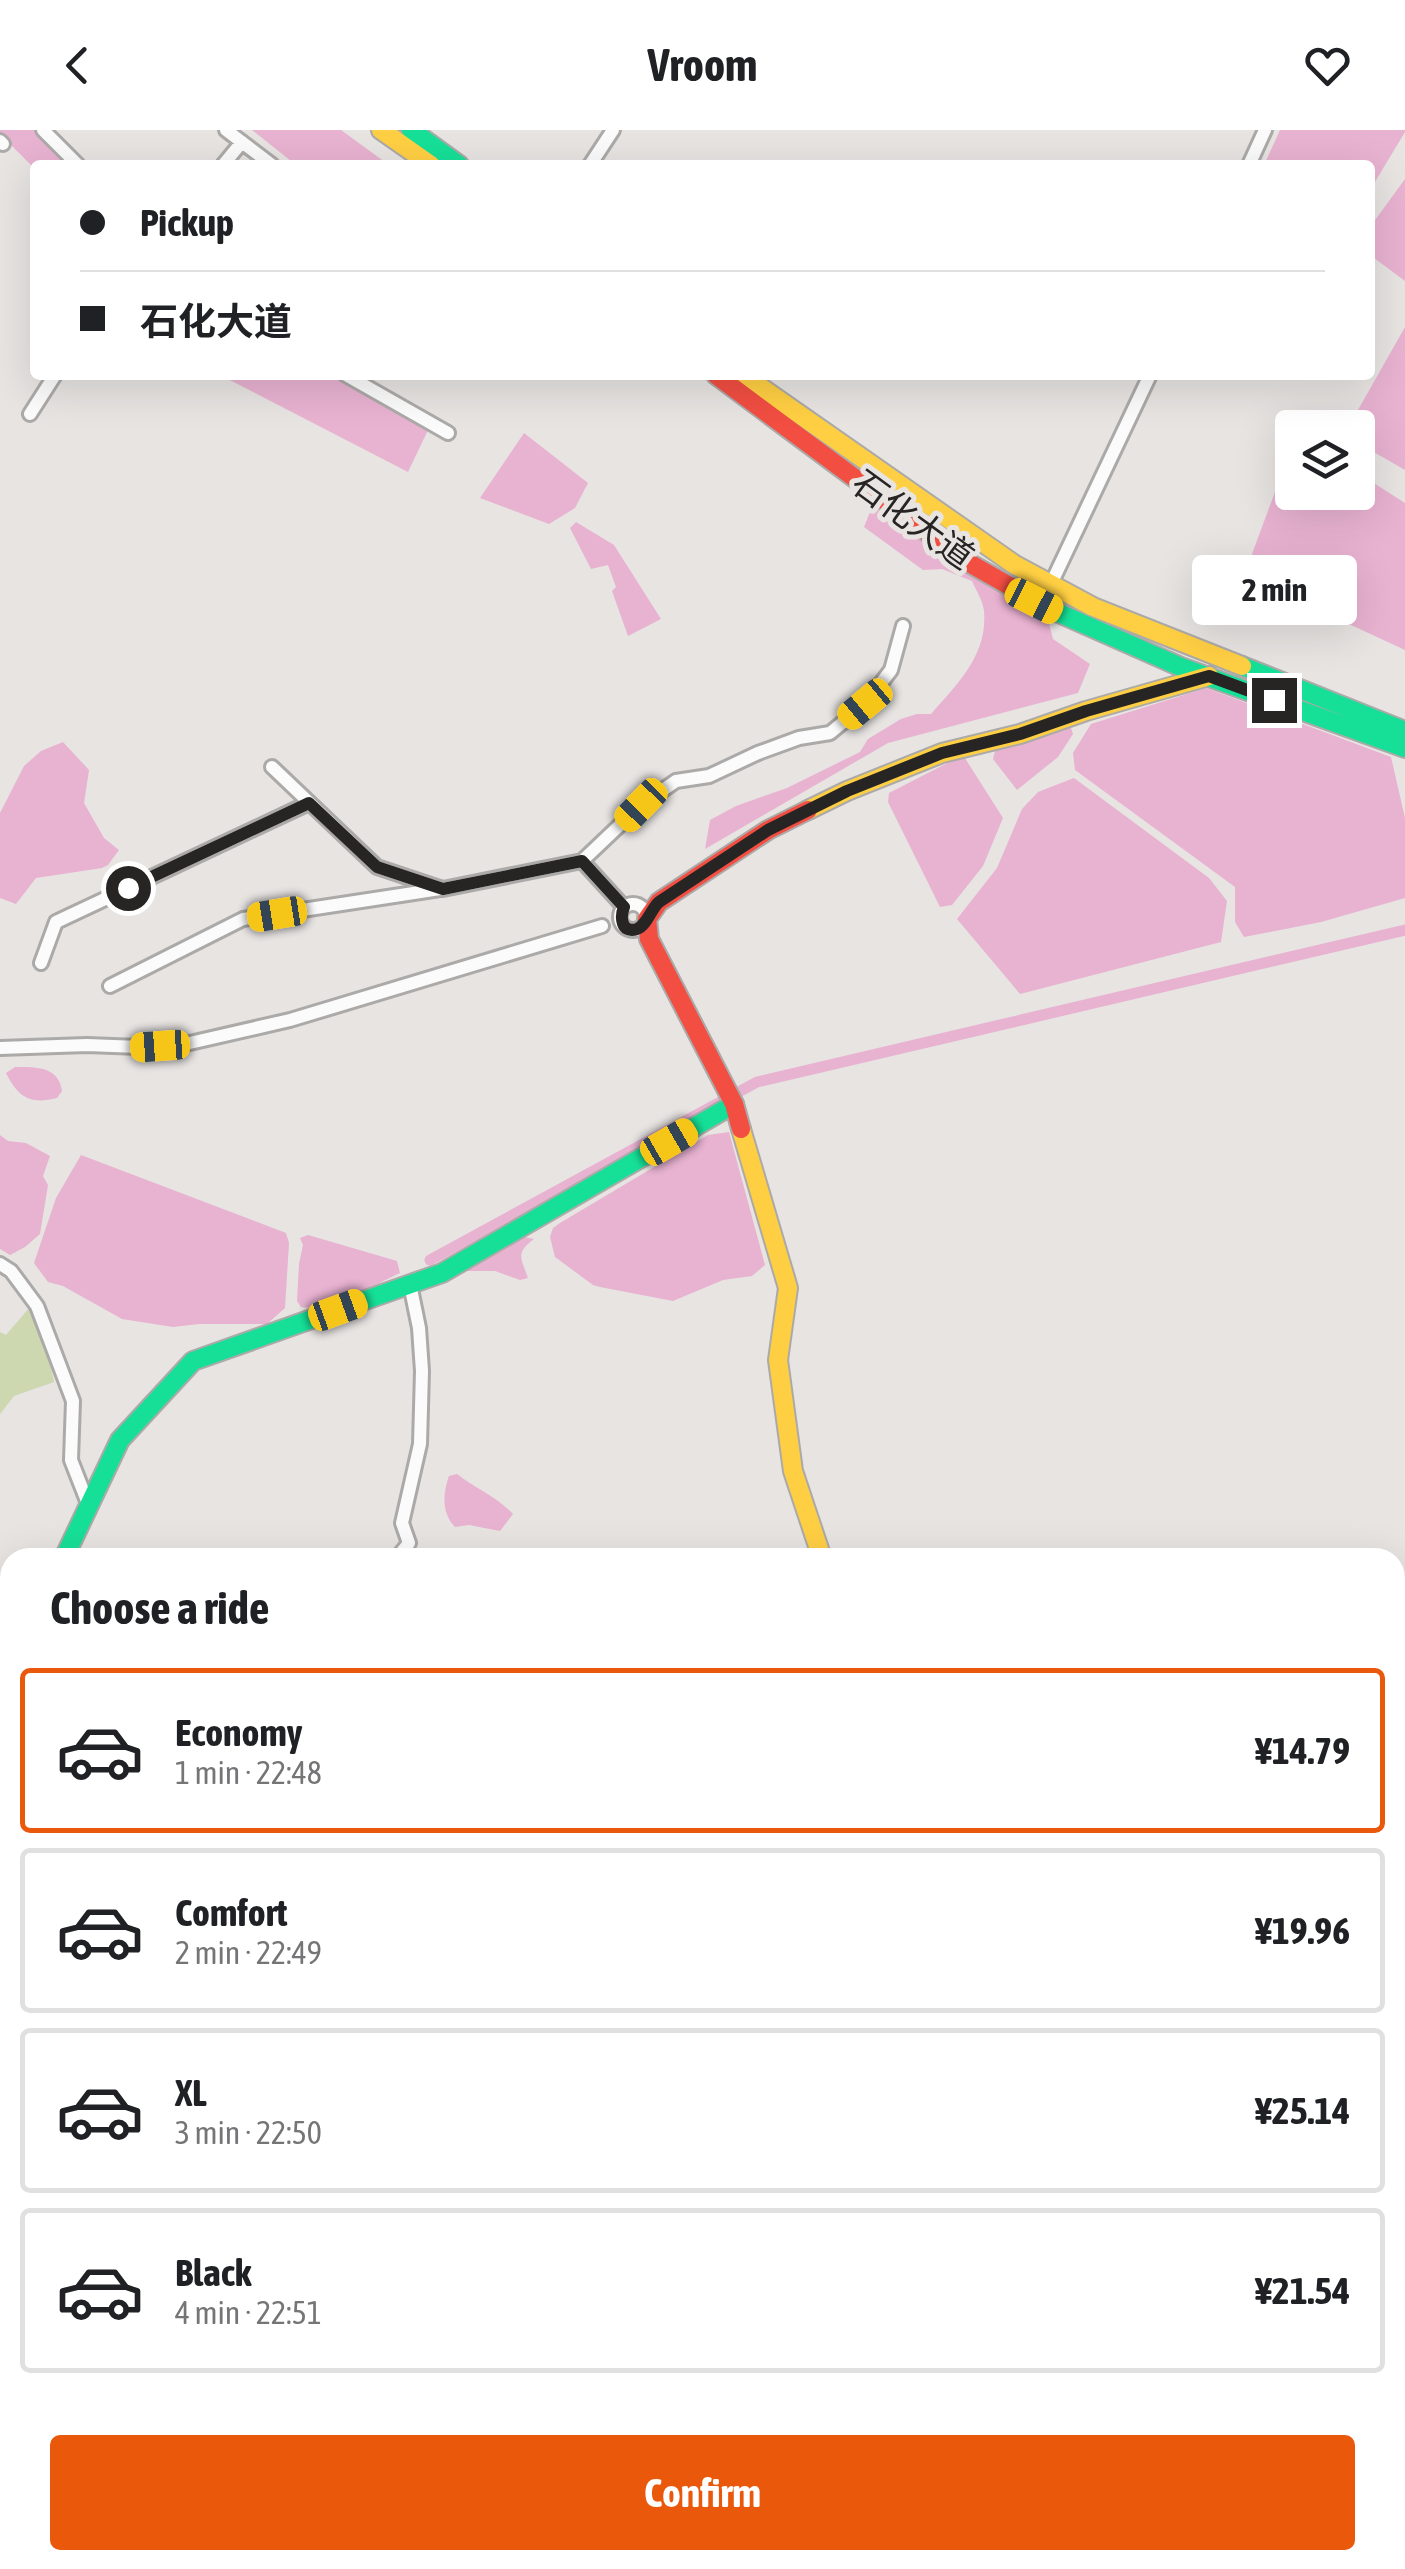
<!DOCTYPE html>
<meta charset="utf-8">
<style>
body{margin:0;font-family:"Asap Condensed","Noto Sans SC",sans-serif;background:#f2f2f2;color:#202124;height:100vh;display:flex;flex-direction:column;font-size:38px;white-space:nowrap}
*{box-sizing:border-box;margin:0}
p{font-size:32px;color:#757577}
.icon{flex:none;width:55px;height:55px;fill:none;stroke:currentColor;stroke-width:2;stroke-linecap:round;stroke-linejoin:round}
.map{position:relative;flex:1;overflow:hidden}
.panel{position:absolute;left:0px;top:1418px;width:1405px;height:1022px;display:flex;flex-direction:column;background:#fff;border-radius:30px 30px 0 0;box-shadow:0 10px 40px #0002}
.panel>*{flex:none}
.top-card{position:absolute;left:30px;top:30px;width:1345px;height:220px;border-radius:10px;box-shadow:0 10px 40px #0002;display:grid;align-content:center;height:220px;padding:0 50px;background:#fff}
.fabs{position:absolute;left:1275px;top:280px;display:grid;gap:20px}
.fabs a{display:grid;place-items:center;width:100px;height:100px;border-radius:10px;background:#fff;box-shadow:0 10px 40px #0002;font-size:50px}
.end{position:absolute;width:45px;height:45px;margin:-22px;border:12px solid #272524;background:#fff;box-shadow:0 0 0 5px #fff}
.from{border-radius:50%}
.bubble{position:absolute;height:70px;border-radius:10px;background:#fff;box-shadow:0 10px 40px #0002;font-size:32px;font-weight:700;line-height:70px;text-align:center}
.car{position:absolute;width:30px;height:60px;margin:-30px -15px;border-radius:12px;box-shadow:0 0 8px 2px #0007;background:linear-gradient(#f5c518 24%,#345 0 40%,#f5c518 0 76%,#345 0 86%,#f5c518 0)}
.top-card b{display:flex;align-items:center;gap:35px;height:95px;font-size:38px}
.top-card b+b{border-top:2px solid #e0e0e0}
.top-card i{width:25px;height:25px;background:#202124}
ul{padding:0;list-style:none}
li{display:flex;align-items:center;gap:30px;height:165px;margin:0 20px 15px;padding:0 30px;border:5px solid #e0e0e0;border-radius:10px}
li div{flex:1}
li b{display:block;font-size:38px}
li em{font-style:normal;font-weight:700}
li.current{border-color:#ea580c}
li>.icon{width:90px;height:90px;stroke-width:1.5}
h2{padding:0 50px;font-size:45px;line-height:120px}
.cta{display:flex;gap:20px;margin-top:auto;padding:20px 50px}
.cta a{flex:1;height:115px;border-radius:10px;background:#ea580c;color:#fff;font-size:40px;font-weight:700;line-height:115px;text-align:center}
header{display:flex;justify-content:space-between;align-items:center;height:130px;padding:0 50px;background:#fff;font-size:45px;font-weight:700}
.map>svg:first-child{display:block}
</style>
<header><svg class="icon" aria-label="back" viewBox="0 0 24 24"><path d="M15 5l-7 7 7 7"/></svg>Vroom<svg class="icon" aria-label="heart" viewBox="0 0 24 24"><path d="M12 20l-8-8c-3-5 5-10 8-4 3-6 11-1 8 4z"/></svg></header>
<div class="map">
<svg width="1405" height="2439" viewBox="0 0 1405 2439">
<rect width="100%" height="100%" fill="#e7e4e2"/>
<!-- green -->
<path fill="#cdd7b0" d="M30 1177 47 1218 54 1252 14 1266 0 1284V1202L6 1205Z"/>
<!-- water -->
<path fill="#e8b2d1" d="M0 0H39L67 35H35V39L0 4Z
M252 0H341L389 35H296Z
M1280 0H1405V2L1370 60V35H1264Z
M1405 49V151L1370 125V97Z
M1405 197V340L1358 313V298L1351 297 1350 294Z
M220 245H338L428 300 408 342Z
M524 303 588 353 575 378 549 394 480 368Z
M1292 316V362H1358V343L1405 373V520L1254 450 1252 424Z
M874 372 1049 493 1053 509 1090 534 1078 563 888 613 705 719 710 690 736 676 787 658 860 622 868 609 901 589 917 584H931C957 554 988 525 984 481 983 471 976 460 972 451L942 439 923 440 864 397Z
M576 392 614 415 661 489 628 506 612 461 616 457 608 435 591 439 570 398Z
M1206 558 1391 627 1405 688V768L1321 792 1244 807 1235 792V757L1075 640 1073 623 1091 594Z
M1069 592 1073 604 1058 627 1017 660 993 629 997 613Z
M63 612 89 640 84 673 104 708 119 720 108 735 102 738 36 748 16 774 0 768V683L24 636 41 621Z
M963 625 1003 688 983 736 952 775 940 777 888 672 889 663Z
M1074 648 1209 748 1227 771 1221 812 1020 864 957 789 997 738 1022 679 1038 662Z
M15 937C35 937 59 936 62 961L57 968C30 975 18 967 6 943Z
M729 1002 765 1135 752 1146 723 1150 673 1171 600 1157 593 1155 555 1127 550 1107 553 1098 560 1093 708 1005Z
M0 1005 8 1011 26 1013 50 1026 43 1046 48 1055 40 1104 25 1117 10 1125 0 1119Z
M81 1025 286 1103 289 1113 285 1178 267 1194H199L173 1197 122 1189 63 1156 48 1152 34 1133 56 1068Z
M308 1105 397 1131 400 1143C371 1156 334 1182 301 1177L297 1171 299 1134 303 1115 300 1108Z
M520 1106 534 1109C515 1123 521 1128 528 1148L520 1150 495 1141H465Z
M457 1344C476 1359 496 1366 513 1384L500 1401 469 1395 455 1397C441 1383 443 1363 449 1346Z
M1405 2200V2330L1398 2319 1395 2307V2204Z
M988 2430H1113L1102 2439H986Z"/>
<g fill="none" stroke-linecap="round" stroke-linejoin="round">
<!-- canal -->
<path stroke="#e8b2d1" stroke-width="11" d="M430 1130 757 952 1405 800"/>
<!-- river -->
<path stroke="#e8b2d1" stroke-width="20" d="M1395 2363 1405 2383"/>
<!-- street casing -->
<g stroke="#acaaa8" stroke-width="18">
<path id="street" d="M43 0 78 35
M226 0 272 35
M0 11 3 14
M223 35 242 12
M590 35 613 0
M1249 35 1265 0
M346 245 448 303
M30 284 55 245
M1051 454 1150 245
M272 637 377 737 443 759 582 731
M620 787a13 13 0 1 1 26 0a13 13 0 1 1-26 0Z
M624 777 582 731 641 675 676 651 709 646 758 623 799 608 830 603 865 574 891 540 903 496
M41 833 56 792 309 673
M110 856 243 789 440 759
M0 918 87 915 139 917 181 915 290 890 602 796
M0 1134 11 1141 37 1176 73 1271 71 1330 89 1376
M397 1428 409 1413 402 1393 420 1314 422 1241 419 1198 410 1154
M1395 1494 1405 1492
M1395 1606 1405 1605
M0 1665 10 1664
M0 1857 10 1842
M0 2209 10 2228
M0 2389 10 2387"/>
</g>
<!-- fast casing -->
<g stroke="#acaaa8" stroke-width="22">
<path id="fast" d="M411 0 459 35
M1052 480 1181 537 1405 618
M1242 536 1405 601
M64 1428 120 1310 193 1231 442 1143 734 974
M0 1640 10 1606"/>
</g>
<!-- slow casing -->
<g stroke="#acaaa8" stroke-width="22">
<path id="slow" d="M381 0 431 35
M743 245 1015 435 1093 477 1242 536
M808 680 847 661 942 623 1020 604 1086 581 1209 546
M741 999 788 1158 778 1230 793 1341 822 1428"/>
</g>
<!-- jam casing -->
<g stroke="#acaaa8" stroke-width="22">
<path id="jam" d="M716 245 969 433 1052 480
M741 999 734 974 649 809 647 789 659 772 768 700 808 680
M746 2430V2439"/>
</g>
<!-- street -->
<use href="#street" stroke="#fbfbfb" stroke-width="12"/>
<!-- fast -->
<use href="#fast" stroke="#16e098" stroke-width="18"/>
<!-- slow -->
<use href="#slow" stroke="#ffcf43" stroke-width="18"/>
<!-- jam -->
<use href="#jam" stroke="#f24e42" stroke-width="18"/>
</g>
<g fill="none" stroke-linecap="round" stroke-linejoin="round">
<!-- route -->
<path stroke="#272524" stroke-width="12" d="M128 758 309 673 377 737 443 759 582 731 624 777C620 787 621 804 637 799 647 795 651 779 659 772L768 700 847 661 942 623 1020 604 1086 581 1209 546 1274 570"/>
</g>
<g text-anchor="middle" stroke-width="10" stroke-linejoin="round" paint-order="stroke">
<!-- street labels -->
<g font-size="35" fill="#272524" stroke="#e8e4e1">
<text transform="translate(913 390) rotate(36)" y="12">石化大道</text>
</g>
</g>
</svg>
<div class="fabs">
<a><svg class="icon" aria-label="layers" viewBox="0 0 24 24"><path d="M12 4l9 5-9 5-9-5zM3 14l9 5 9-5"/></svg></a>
</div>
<i class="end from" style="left:128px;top:758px"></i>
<i class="end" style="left:1274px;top:570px"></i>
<div class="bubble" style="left:1192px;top:425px;width:165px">2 min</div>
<i class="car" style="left:1034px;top:471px;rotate:117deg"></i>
<i class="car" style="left:865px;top:574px;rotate:230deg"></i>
<i class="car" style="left:641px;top:675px;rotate:224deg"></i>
<i class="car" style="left:277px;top:784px;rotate:261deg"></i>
<i class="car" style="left:160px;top:916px;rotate:266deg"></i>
<i class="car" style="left:669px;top:1012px;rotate:60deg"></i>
<i class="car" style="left:338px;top:1180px;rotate:70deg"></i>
<div class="top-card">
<b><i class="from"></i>Pickup</b>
<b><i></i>石化大道</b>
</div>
<section class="panel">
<h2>Choose a ride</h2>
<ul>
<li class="current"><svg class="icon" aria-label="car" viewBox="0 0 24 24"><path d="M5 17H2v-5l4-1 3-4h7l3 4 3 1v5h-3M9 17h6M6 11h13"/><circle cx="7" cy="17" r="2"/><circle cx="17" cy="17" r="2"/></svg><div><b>Economy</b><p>1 min · 22:48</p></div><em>¥14.79</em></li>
<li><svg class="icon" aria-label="car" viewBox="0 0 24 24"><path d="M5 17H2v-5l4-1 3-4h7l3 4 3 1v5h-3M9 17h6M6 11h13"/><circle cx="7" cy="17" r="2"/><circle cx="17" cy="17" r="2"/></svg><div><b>Comfort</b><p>2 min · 22:49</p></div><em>¥19.96</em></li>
<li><svg class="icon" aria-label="car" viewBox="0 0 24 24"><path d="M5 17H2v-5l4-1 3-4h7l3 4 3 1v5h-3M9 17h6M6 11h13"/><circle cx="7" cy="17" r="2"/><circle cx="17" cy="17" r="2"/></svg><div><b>XL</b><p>3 min · 22:50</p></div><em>¥25.14</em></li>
<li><svg class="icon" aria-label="car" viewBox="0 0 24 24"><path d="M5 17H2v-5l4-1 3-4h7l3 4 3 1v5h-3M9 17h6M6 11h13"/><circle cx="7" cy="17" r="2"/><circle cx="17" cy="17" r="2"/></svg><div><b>Black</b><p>4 min · 22:51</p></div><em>¥21.54</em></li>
</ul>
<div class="cta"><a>Confirm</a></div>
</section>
</div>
